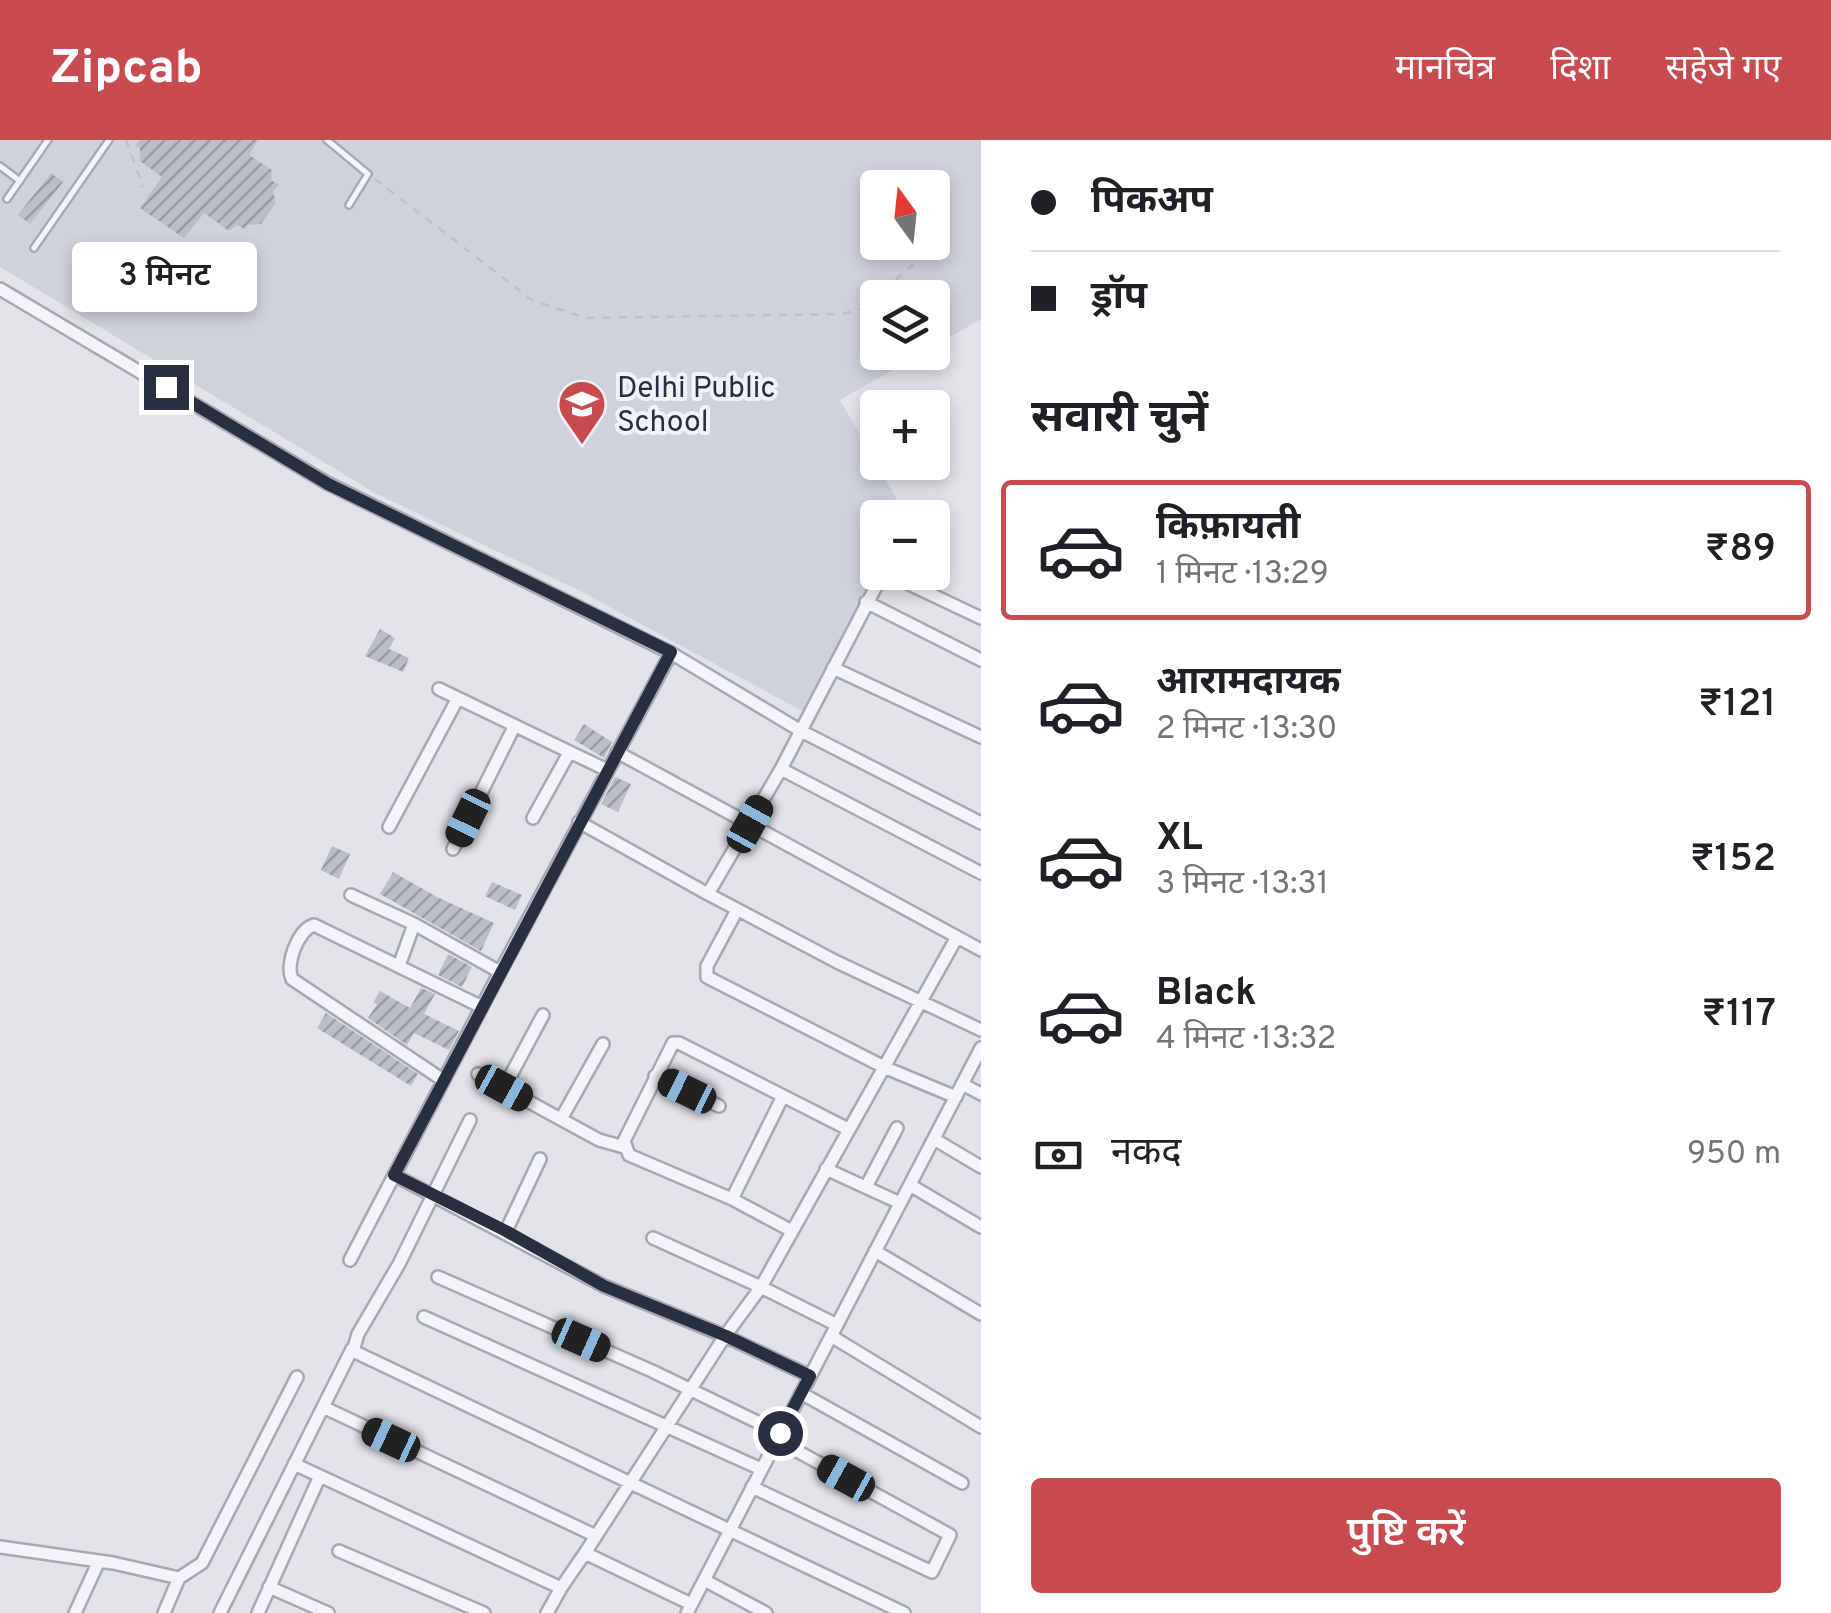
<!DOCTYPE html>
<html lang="hi">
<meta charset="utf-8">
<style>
body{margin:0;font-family:Overpass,"Noto Sans Devanagari",sans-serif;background:#f6f6f6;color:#202124;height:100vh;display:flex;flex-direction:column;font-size:38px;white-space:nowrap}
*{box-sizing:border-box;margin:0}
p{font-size:32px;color:#757577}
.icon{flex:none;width:55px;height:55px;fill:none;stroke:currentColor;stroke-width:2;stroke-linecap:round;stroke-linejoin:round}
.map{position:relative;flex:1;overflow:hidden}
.panel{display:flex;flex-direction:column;background:#fff;width:850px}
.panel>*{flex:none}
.hud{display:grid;align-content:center;height:220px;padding:0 50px;background:#fff}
.needle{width:65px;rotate:345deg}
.controls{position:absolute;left:860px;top:30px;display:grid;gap:20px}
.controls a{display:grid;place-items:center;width:90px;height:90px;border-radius:10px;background:#fff;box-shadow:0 5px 15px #0003;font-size:50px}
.end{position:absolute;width:45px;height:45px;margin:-22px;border:12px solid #2a2f40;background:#fff;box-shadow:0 0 0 5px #fff}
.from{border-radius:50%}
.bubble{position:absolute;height:70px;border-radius:10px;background:#fff;box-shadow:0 5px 15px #0003;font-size:32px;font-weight:600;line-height:70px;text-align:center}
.car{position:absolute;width:30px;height:60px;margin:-30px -15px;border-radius:12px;box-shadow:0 0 8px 2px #0007;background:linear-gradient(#222 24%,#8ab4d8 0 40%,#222 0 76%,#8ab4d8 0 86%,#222 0)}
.hud b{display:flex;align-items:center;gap:35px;height:95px;font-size:38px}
.hud b+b{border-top:2px solid #e0e0e0}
.hud i{width:25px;height:25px;background:#202124}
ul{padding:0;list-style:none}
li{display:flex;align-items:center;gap:30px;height:140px;margin:0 20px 15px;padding:0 30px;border:5px solid transparent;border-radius:10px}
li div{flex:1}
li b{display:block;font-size:38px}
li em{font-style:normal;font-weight:600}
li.active{border-color:#c84b4f}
li>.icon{width:90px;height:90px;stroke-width:1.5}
h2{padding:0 50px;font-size:45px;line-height:120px}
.pay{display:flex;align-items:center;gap:25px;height:110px;padding:0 50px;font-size:38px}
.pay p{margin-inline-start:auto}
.primary-button{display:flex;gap:20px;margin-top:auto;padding:20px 50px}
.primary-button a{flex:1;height:115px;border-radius:10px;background:#c84b4f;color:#fff;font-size:40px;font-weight:600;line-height:115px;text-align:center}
header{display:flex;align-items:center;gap:60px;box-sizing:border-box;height:140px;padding:0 50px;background:#c84b4f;color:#fff}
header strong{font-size:48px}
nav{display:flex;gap:55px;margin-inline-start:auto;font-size:35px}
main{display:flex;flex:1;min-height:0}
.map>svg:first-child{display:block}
</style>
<header>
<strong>Zipcab</strong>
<nav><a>मानचित्र</a><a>दिशा</a><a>सहेजे गए</a></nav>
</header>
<main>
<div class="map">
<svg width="981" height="1473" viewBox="0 0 981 1473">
<defs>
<pattern id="building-hatch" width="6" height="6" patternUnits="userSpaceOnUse" patternTransform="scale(2.5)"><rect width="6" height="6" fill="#bbbec8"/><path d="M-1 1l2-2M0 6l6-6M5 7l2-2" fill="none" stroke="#989ba4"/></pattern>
</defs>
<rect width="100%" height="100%" fill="#e1e3e9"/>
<!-- built -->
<path fill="#cfd2db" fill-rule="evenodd" d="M0 0H981V179L933 207 932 158H878V212L923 213 840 260 907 377 878 378V432L882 433 804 572 580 451 375 353 0 127ZM878 48H932V102H878Z"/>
<!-- building -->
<path fill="url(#building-hatch)" d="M140 0H258L249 15 272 30 271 40 279 45 273 52 276 63 261 84 247 85 245 89 237 85 229 91 204 73 184 98 140 68 162 37 140 21V8L135 6Z
M51 33 63 42 30 84 18 75Z
M380 489 395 498 389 509 409 518 403 532 365 516Z
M584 584 612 602 604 618 574 600Z
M615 637 631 644 618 672 601 664Z
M332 706 350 714 339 739 321 730Z
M393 732 439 758 494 783 481 811 380 754Z
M492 742 522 755 515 770 485 756Z
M448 814 472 827 462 847 438 835Z
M421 848 435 854 424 874 459 891 449 910 414 893 407 905 368 878 377 864 373 863 380 851 410 868Z
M326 873 418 934 411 946 317 888Z"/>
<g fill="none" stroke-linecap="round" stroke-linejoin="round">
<!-- lane casing -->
<g stroke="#a6a9b3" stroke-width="10">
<path id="lane" d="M327 0 368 34 349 65
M0 26 20 41
M7 59 48 0
M34 108 109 0"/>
</g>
<!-- street casing -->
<g stroke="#a6a9b3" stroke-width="16">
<path id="street" d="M0 149 327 343 671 513 801 591 981 683
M866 462 981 520
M981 478 888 434 882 435 781 629 708 754 837 822 981 890
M833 528 981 597
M439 549 607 630
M617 612 981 810
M781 629 981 733
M533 678 569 613
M579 682 708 754
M389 687 458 558
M453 709 514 587
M351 755 414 784 500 832 671 513
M737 770 707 826V837L886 928 956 957
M399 826 414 784
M478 934 599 1000 624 1007
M655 936 719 966
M443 940 292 839C285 824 298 790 314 785L482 867
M962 944 981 954
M504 948 543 875
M783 956 732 1059 792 1091
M561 979 603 904
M470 980 399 1124 358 1194 353 1211 904 1473
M934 999 981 1027
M826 1029 900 1063
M394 1035 604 1146 725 1196 810 1236
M910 1045 981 1087
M866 1047 897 988
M732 1059 629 1015 624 1001 673 903H679L848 989
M506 1091 540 1019
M875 1111 981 1174
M350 1120 500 832
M438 1137 652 1231 780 1293
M424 1177 761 1329
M837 1185 761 1147 957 797
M831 1196 981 1287
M801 1253 962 1343
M323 1267 596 1396
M294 1324 561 1448 585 1413 691 1464
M752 1347 932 1432 950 1395 777 1300
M0 1407 113 1423 179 1438
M339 1411 484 1473
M585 1413 725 1196 761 1147 653 1098
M704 1440 766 1473
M269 1447 328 1473
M75 1473 99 1421
M164 1473 179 1438 202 1423 297 1237
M220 1473 352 1209
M258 1473 320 1336
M547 1473 561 1448
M687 1473 981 908"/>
</g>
<!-- path -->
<path stroke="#bfc1c7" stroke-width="2.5" stroke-dasharray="8 8" stroke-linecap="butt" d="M126 0 143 47
M375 39 532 160 585 178 843 174 863 168 914 124 919 116 920 102"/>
<!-- lane -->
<use href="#lane" stroke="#f3f4f7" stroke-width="5"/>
<!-- street -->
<use href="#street" stroke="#f3f4f7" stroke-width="11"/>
</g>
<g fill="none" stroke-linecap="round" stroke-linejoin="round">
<!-- route -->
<path stroke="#2a2f40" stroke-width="12" d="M166 247 328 344 671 512 394 1035 506 1091 604 1146 726 1196 810 1236 780 1293"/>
</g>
<!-- icons -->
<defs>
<g id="school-pin" transform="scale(2.5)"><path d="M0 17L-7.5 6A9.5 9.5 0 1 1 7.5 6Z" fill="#c84b4f" stroke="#f0f2f6"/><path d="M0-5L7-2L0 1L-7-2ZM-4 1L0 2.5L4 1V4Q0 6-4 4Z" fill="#fff"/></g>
</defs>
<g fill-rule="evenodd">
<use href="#school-pin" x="582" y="264"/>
</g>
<g text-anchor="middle" stroke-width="8" stroke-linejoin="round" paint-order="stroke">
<!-- poi labels -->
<g font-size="30" fill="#2a2f40" stroke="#f0f2f6" text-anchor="start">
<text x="617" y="257">Delhi Public<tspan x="617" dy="34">School</tspan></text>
</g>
</g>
</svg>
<div class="controls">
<a><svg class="needle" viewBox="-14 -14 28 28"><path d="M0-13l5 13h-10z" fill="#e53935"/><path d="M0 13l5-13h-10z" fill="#757577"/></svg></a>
<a><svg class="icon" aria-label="layers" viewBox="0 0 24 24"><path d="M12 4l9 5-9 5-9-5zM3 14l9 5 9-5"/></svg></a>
<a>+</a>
<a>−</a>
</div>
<i class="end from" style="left:780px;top:1293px"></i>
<i class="end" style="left:166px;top:247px"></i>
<div class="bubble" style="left:72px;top:102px;width:185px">3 मिनट</div>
<i class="car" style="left:468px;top:678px;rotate:206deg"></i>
<i class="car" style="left:750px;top:684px;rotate:29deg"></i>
<i class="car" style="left:504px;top:948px;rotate:119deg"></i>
<i class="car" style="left:687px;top:951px;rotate:296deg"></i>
<i class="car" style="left:581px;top:1200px;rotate:114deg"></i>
<i class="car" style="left:391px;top:1300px;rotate:295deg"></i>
<i class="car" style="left:846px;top:1338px;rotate:299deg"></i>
</div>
<section class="panel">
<div class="hud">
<b><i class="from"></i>पिकअप</b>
<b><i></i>ड्रॉप</b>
</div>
<h2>सवारी चुनें</h2>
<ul>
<li class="active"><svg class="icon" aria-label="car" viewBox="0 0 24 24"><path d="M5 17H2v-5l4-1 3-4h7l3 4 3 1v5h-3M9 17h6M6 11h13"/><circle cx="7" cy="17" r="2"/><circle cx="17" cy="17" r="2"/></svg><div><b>किफ़ायती</b><p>1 मिनट · 13:29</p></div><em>₹89</em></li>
<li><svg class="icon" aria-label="car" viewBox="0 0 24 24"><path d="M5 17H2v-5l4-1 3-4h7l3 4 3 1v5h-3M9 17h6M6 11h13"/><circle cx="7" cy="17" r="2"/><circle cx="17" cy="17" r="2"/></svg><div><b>आरामदायक</b><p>2 मिनट · 13:30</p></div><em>₹121</em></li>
<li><svg class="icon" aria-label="car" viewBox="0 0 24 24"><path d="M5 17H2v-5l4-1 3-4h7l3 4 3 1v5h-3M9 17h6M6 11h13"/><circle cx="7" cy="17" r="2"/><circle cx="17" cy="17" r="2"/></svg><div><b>XL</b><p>3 मिनट · 13:31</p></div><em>₹152</em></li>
<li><svg class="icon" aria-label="car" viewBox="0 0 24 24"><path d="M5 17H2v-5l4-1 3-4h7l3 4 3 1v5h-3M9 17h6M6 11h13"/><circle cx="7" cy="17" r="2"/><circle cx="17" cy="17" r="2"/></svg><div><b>Black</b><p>4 मिनट · 13:32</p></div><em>₹117</em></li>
</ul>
<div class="pay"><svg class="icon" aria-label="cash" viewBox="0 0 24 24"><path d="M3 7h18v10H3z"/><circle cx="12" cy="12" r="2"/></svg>नकद<p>950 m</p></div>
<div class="primary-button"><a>पुष्टि करें</a></div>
</section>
</main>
